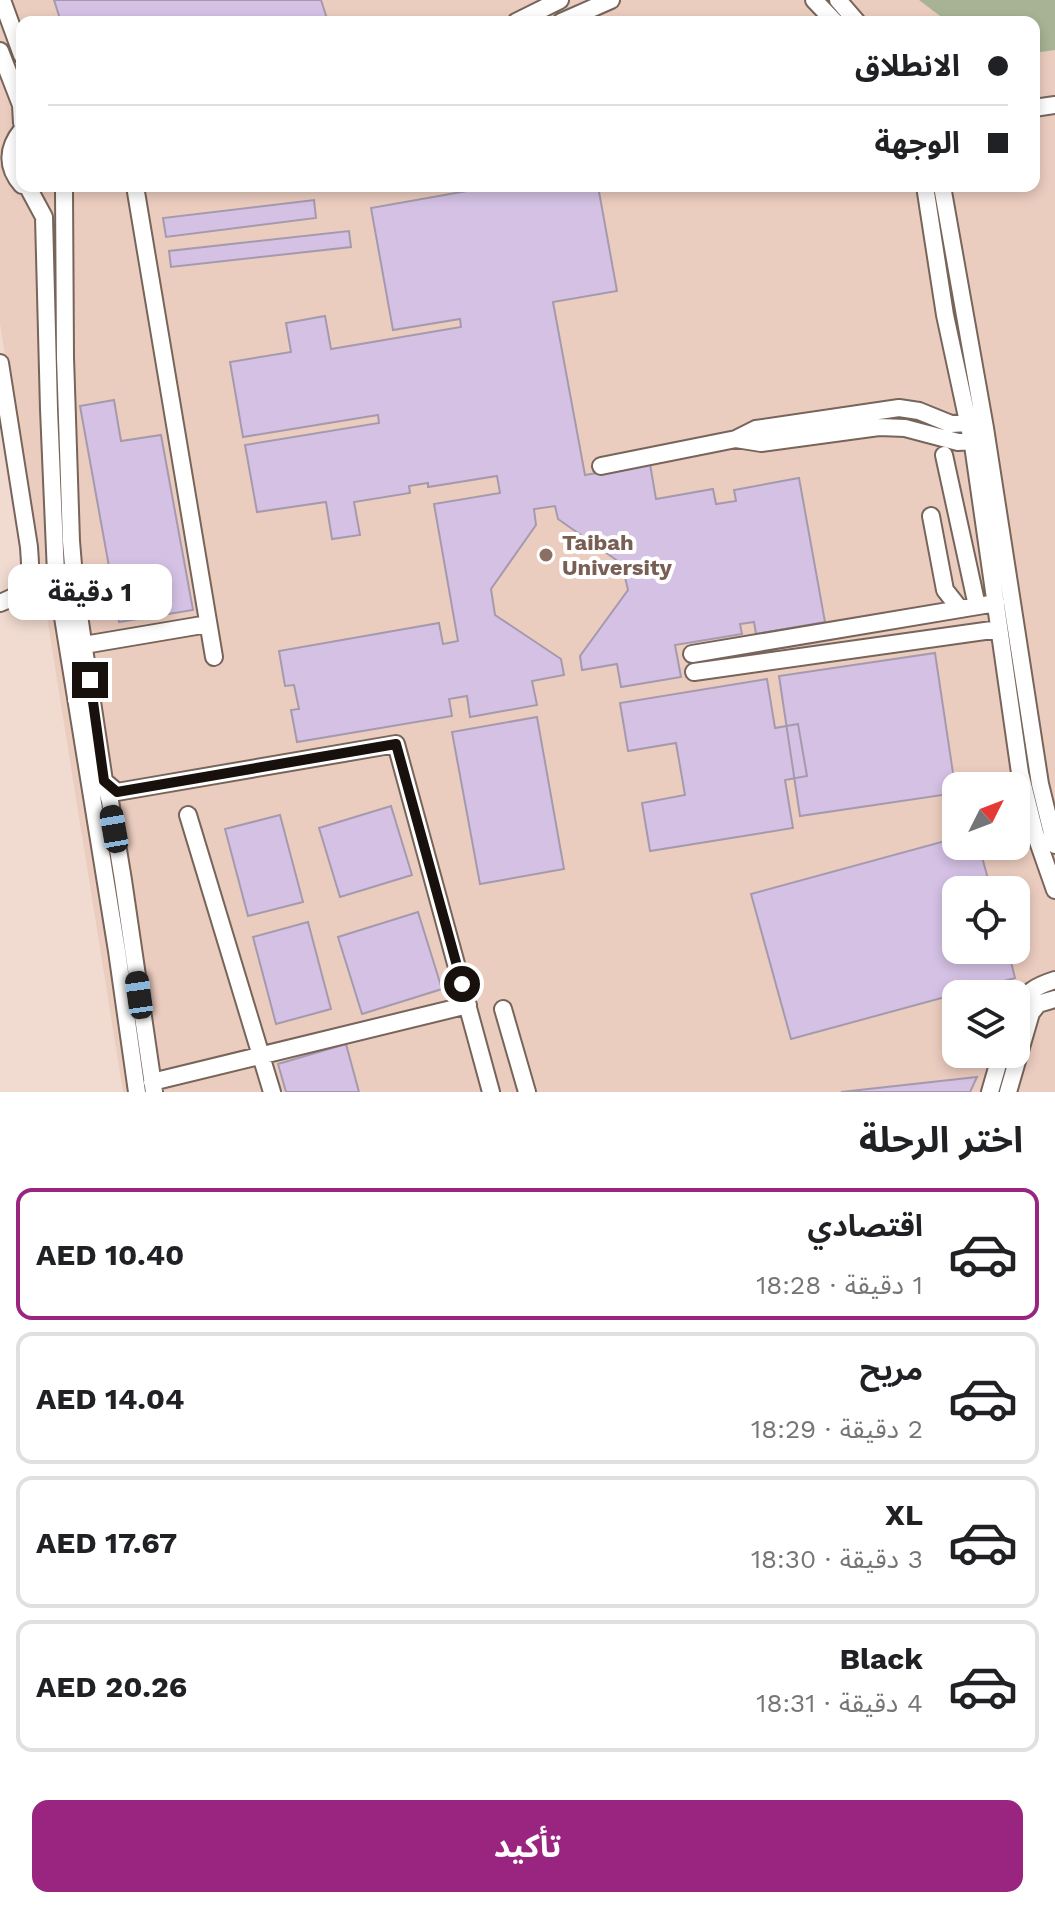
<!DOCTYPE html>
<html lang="ar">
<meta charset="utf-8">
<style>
body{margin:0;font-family:"Work Sans","Noto Sans Arabic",sans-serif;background:#f2f2f2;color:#202124;direction:rtl;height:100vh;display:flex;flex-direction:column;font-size:30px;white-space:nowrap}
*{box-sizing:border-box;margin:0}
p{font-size:26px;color:#757577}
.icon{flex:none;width:44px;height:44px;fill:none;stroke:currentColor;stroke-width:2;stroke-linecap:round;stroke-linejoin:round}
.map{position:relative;height:1092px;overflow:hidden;direction:ltr}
.drawer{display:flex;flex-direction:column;background:#fff;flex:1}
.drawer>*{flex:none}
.banner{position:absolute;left:16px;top:16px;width:1024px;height:176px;border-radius:16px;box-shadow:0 4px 12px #0003;direction:rtl;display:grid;align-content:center;height:176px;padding:0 32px;background:#fff}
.needle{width:52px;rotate:48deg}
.fabs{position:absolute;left:942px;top:772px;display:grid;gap:16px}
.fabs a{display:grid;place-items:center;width:88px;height:88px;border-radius:16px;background:#fff;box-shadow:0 4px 12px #0003;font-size:40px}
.end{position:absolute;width:36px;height:36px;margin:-18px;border:10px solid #17100c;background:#fff;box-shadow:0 0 0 4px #fff}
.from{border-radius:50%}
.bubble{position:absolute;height:56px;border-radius:16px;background:#fff;box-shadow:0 4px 12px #0003;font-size:26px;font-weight:700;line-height:56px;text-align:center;direction:rtl}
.car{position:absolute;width:24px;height:48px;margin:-24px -12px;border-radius:10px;box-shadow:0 0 6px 2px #0007;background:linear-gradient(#222 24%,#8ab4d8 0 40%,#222 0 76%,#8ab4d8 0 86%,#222 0)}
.banner b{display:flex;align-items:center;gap:28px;height:76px;font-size:30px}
.banner b+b{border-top:2px solid #e0e0e0}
.banner i{width:20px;height:20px;background:#202124}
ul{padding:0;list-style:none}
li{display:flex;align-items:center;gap:24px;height:132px;margin:0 16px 12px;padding:0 16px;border:4px solid #e0e0e0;border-radius:16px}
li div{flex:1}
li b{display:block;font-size:30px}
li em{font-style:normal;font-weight:700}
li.active{border-color:#9a2581}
li>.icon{width:72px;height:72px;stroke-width:1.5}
h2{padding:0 32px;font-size:36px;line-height:96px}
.primary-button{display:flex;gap:16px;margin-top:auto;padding:16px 32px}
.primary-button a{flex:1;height:92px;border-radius:16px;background:#9a2581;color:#fff;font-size:32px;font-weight:700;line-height:92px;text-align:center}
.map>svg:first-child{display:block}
</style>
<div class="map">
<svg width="1055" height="1092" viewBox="0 0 1055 1092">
<rect width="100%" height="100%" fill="#f1dbd0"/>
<!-- built -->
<path fill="#ebcdbf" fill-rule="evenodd" d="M0 0H1055V1092H123L0 324ZM22 22H1034V186H22ZM956 786H1016V846H956ZM956 890H1016V950H956ZM956 994H1016V1054H956Z"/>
<!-- green -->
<path fill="#a8b395" d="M919 0H1055V50L1034 53V22H948Z"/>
<!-- building -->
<path fill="#d4c1e4" stroke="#a59aad" stroke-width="2" d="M54 0H321L328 22H61Z
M495 186H598L617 291 553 302 585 475 650 464 656 499 713 489 716 504 736 501 734 490 799 478 825 622 756 634 754 622 740 624 742 634 675 645 681 677 621 687 617 664 582 670 580 656 628 590 622 564 558 519 555 506 534 509 536 525 491 589 495 615 561 659 564 675 532 681 537 705 470 717 467 696 449 699 452 716 297 742 291 710 299 709 294 685 285 686 279 651 439 623 443 644 458 641 434 504 500 493 497 476 428 487V483L409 486 410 493 354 502 360 535 332 539 326 502 257 512 245 445 379 423 378 415 243 437 230 362 291 352 286 323 325 316 331 349 461 327 460 319 393 330 371 208Z
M314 200 316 218 166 237 163 218Z
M349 231 351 247 171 267 169 251Z
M114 400 121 441 161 435 193 610 119 622 80 406Z
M935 653 956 793 800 816 779 676Z
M767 679 775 728 798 724 807 776 785 780 793 828 650 851 642 803 685 795 676 743 628 751 620 703Z
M537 717 564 869 480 884 452 732Z
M391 806 412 875 340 897 319 828Z
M280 815 303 902 248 916 225 829Z
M956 838V846H979L991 890H956V950H1008L1015 978 791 1039 751 894Z
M418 912 442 989 362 1014 338 937Z
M308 922 331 1009 276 1024 253 937Z
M346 1044 359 1092H286L278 1064Z
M977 1077 970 1092H841Z"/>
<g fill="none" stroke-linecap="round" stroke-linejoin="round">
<!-- minor casing -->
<g stroke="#77645a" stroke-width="20">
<path id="minor" d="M2 0 22 55
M814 0 835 22
M838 0 857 22
M516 22 560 0
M561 22 611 0
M0 51 21 105 22 123
M1034 108 1055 105
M22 130C7 148 6 167 22 185
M135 186 214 657
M925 186 945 315 973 445 1020 773 1035 833 1055 890
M942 186 985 428 1040 784 1055 845
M64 190 65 357 71 541 75 589 104 781 110 801 123 880 154 1092
M30 191 44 217 49 409 56 574 117 951 137 1092
M0 363 29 547C31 581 35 589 0 603
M968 423 951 424 919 411 899 408 756 429 736 439 761 443 879 427 905 428 958 442 972 441
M944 455 977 606
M601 466 736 439
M931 516 945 590 960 609
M84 645 208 624
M692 654 996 603
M694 672 999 629
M104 781 117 792 396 744 491 1092
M188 815 272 1092
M503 1009 527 1092
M1016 1011C1025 992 1036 986 1055 980
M152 1082 468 1005
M990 1092 1001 1054
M1008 1092 1031 1013 1038 1004 1055 999"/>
</g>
<!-- minor -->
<use href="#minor" stroke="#fff" stroke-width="16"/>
</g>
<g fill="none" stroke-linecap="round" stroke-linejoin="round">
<!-- route -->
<path stroke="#17100c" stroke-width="10" d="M90 680 104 781 117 792 396 744 462 984"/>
</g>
<!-- markers -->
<circle fill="#8d6e63" stroke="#fff" stroke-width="3" cx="546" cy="555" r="8"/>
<g text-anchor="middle" stroke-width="8" stroke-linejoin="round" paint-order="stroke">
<!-- education labels -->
<g font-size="22" font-weight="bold" fill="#785e54" stroke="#fff" text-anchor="start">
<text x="562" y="550">Taibah<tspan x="562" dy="25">University</tspan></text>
</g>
</g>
</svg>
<div class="fabs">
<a><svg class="needle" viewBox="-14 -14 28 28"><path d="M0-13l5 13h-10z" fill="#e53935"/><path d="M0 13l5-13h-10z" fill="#757577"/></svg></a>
<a><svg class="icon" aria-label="locate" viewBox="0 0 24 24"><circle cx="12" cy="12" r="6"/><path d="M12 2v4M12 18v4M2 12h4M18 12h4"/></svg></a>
<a><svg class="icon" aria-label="layers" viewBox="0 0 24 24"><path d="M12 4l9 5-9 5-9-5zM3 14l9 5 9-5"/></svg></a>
</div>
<i class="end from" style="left:462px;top:984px"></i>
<i class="end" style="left:90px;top:680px"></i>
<div class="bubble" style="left:8px;top:564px;width:164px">1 دقيقة</div>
<i class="car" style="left:114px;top:829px;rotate:350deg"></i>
<i class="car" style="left:139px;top:995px;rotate:352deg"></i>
<div class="banner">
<b><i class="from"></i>الانطلاق</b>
<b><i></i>الوجهة</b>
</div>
</div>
<section class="drawer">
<h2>اختر الرحلة</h2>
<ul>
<li class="active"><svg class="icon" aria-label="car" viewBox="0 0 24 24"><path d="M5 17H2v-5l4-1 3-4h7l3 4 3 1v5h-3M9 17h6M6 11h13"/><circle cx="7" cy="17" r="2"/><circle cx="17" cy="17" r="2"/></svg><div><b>اقتصادي</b><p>1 دقيقة · 18:28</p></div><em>AED 10.40</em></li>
<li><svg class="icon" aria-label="car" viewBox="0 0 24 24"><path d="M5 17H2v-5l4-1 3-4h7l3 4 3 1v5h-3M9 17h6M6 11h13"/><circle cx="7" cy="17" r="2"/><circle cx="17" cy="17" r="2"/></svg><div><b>مريح</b><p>2 دقيقة · 18:29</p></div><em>AED 14.04</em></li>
<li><svg class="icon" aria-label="car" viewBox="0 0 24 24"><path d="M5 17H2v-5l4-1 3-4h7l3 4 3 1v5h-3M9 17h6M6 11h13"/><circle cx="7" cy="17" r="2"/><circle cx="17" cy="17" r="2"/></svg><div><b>XL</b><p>3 دقيقة · 18:30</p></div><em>AED 17.67</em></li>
<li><svg class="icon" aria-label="car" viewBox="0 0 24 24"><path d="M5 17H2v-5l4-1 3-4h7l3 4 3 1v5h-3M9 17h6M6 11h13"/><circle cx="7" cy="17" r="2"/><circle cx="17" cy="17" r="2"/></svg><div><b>Black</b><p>4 دقيقة · 18:31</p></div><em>AED 20.26</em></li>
</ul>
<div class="primary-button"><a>تأكيد</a></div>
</section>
